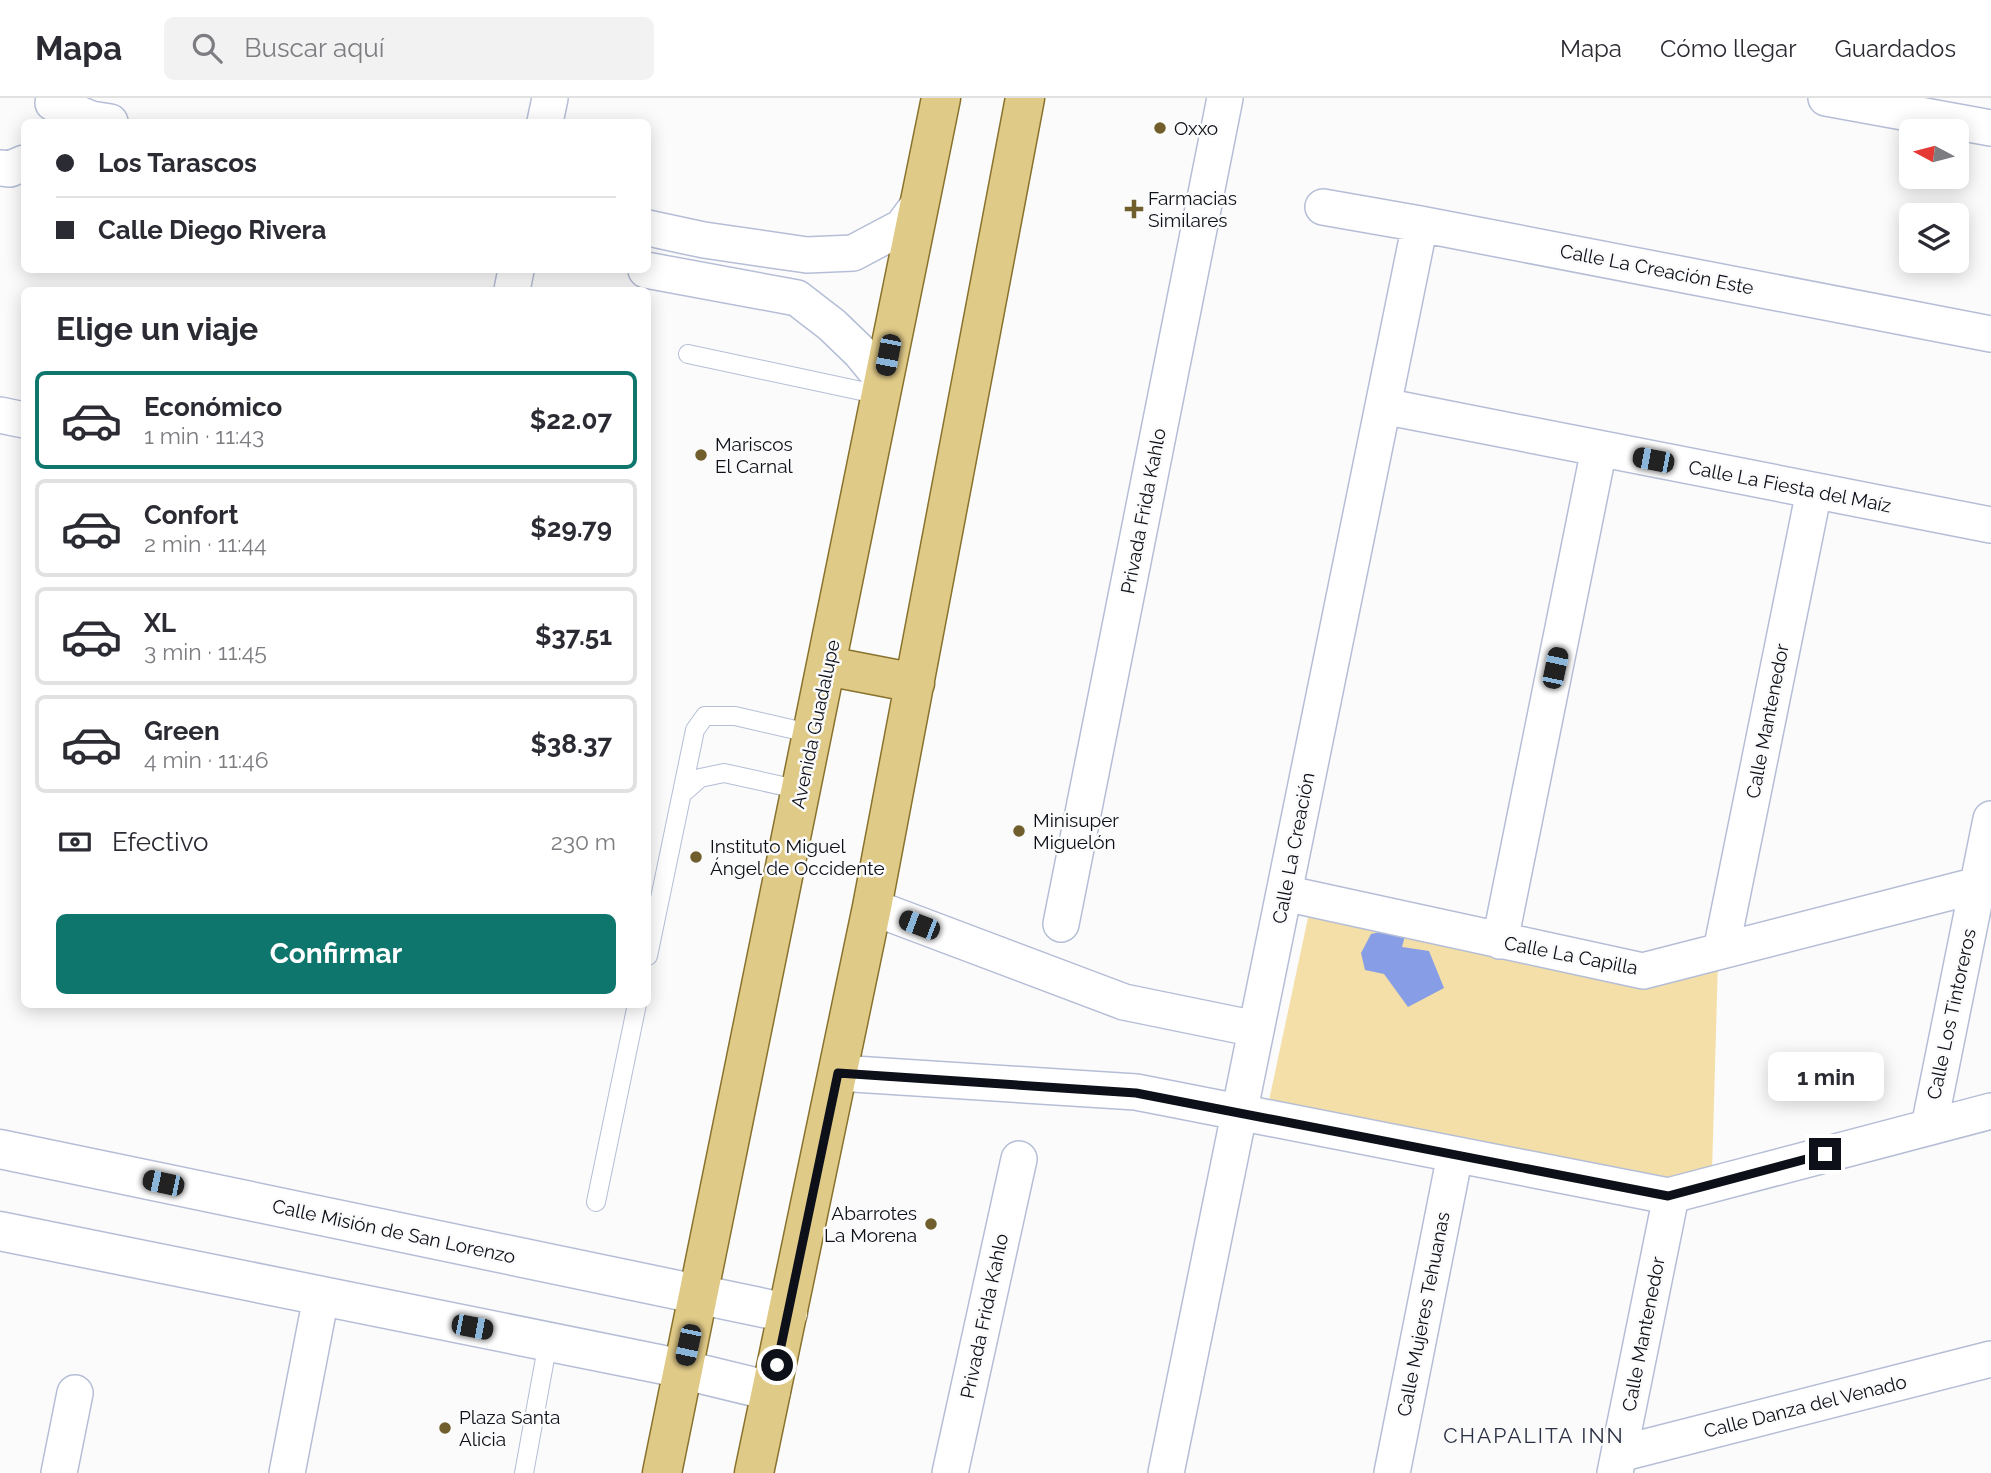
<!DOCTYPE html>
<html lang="es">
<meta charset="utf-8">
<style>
body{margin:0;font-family:Raleway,sans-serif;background:#f2f2f3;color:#2b2b33;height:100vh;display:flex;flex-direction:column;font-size:26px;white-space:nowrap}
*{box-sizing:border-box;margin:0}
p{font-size:23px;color:#7c7c81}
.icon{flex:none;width:38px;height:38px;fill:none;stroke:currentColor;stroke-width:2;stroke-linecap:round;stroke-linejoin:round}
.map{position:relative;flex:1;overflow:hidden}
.sheet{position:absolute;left:21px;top:189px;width:630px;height:721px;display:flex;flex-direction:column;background:#fff;border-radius:10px;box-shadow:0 4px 18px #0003}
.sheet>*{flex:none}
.hud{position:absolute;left:21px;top:21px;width:630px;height:154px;border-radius:10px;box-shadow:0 4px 18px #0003;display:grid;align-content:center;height:154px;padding:0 35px;background:#fff}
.needle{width:46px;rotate:277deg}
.fabs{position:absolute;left:1899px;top:21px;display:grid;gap:14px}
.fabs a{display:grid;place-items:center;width:70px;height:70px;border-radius:10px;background:#fff;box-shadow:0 4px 18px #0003;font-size:35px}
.end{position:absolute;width:32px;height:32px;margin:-16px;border:9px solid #0d1018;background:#fff;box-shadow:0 0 0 4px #fff}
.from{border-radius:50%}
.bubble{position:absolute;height:49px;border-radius:10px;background:#fff;box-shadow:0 4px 18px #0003;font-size:23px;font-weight:700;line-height:49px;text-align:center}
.car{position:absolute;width:21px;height:42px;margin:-21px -10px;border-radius:9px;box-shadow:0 0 5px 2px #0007;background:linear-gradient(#222 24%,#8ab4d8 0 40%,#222 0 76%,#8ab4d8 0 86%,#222 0)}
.hud b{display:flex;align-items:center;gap:24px;height:66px;font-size:26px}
.hud b+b{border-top:2px solid #e1e1e2}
.hud i{width:18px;height:18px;background:#2b2b33}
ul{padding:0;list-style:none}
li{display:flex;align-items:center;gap:21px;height:98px;margin:0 14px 10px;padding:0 21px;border:4px solid #e1e1e2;border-radius:10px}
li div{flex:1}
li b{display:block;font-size:26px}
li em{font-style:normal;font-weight:700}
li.current{border-color:#0f766e}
li>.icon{width:63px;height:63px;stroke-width:1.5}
h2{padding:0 35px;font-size:32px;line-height:84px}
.pay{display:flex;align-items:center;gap:18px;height:77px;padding:0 35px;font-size:26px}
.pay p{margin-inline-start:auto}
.primary-button{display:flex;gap:14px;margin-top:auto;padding:14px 35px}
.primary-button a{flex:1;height:80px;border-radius:10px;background:#0f766e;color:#fff;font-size:28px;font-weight:700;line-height:80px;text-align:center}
header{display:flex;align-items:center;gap:42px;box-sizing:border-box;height:98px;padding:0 35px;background:#fff;border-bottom:2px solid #e1e1e2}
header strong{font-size:33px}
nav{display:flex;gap:38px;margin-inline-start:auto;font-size:24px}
.search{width:490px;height:63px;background:#f2f2f3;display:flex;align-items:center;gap:18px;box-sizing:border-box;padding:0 24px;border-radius:10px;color:#7c7c81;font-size:26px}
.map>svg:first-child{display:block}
</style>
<header>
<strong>Mapa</strong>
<div class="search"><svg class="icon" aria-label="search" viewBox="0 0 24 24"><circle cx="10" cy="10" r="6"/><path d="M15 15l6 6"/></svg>Buscar aquí</div>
<nav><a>Mapa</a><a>Cómo llegar</a><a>Guardados</a></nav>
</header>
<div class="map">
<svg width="1991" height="1375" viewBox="0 0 1991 1375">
<rect width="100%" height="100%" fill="#fbfbfb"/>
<!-- green -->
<path fill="#f3dfa7" d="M1309 815 1479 849 1718 862 1712 1074 1672 1087 1267 1012Z"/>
<!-- water -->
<path fill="#879ee7" d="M1389 832 1406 834 1402 849 1429 853 1444 890 1408 909 1384 876 1365 872 1361 855 1371 836Z"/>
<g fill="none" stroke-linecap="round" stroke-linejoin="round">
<!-- service casing -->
<g stroke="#b5bed6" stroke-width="20">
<path id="service" d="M688 256 880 297
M682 696 700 680 724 675 801 692
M648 858 695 632 705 618H735L813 636
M596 1104 637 906
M524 1375 548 1244"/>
</g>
<!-- minor casing -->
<g stroke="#b5bed6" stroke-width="38">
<path id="minor" d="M1826 0 1991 30
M53 5 91 21 110 24
M545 24 550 0
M0 70 10 71 24 65
M1323 109 1420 126 1991 236
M648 130 704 142 807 157 853 155 902 129 919 106
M646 172 797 200 832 227 860 254 883 282
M512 192 516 172
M1383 308 1991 427
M0 317 24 322
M1284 795 1643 873 1978 787
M872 809 1124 904 1256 931
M1061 826 1225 0
M1500 843 1599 351
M1721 853 1814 393
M838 975 1136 994 1668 1098 1991 1013
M1929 1029 1991 721
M1619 1356 1991 1261
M59 1375 75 1295
M287 1375 321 1199
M950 1375 1019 1061
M1166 1375 1420 126
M1392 1375 1455 1057
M1615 1375 1671 1098"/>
</g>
<!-- tertiary casing -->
<g stroke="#b5bed6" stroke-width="41">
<path id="tertiary" d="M0 1051 788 1215
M0 1133 664 1267 771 1293"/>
</g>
<!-- primary casing -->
<g stroke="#88722d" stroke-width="41">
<path id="primary" d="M827 568 915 585
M662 1375 941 0
M754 1375 872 809 1025 0"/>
</g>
<!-- service -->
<use href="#service" stroke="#fff" stroke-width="18"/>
<!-- minor -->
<use href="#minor" stroke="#fff" stroke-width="35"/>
<!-- tertiary -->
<use href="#tertiary" stroke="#fff" stroke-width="38"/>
<!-- primary -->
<use href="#primary" stroke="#e0ca88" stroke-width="38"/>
</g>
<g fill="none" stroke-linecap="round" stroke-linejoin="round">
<!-- route -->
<path stroke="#0d1018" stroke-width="9" d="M777 1267 838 975 1136 995 1668 1098 1825 1056"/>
</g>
<!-- markers -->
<g fill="#705f2d" stroke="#fbfbfb" stroke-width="2.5">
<circle cx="1160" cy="30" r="7"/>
<path d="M1130.5 100.5h7v7h7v7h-7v7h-7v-7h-7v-7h7z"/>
<circle cx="701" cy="357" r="7"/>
<circle cx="1019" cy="733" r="7"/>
<circle cx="696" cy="759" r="7"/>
<circle cx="931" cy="1126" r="7"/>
<circle cx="445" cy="1330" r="7"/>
</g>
<g text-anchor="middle" stroke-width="5" stroke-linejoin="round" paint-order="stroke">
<!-- poi labels -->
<g font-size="19" fill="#0d1018" stroke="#fbfbfb" text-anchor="start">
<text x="1174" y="37">Oxxo</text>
<text x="1148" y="107">Farmacias<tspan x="1148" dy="22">Similares</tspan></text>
<text x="715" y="353">Mariscos<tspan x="715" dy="22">El Carnal</tspan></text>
<text x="1033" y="729">Minisuper<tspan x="1033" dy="22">Miguelón</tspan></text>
<text x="710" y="755">Instituto Miguel<tspan x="710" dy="22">Ángel de Occidente</tspan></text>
<text x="917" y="1122" text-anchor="end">Abarrotes<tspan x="917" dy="22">La Morena</tspan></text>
<text x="459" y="1326">Plaza Santa<tspan x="459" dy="22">Alicia</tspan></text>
</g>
<!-- street labels -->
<g font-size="19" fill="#0d1018" stroke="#fbfbfb">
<text transform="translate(1657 171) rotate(11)" y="7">Calle La Creación Este</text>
<text transform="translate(1790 388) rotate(11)" y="7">Calle La Fiesta del Maíz</text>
<text transform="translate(1143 413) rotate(-79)" y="7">Privada Frida Kahlo</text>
<text transform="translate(1767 623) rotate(-79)" y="7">Calle Mantenedor</text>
<text transform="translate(815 626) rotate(-78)" y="7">Avenida Guadalupe</text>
<text transform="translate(1293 750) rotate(-79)" y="7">Calle La Creación</text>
<text transform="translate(1571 857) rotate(11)" y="7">Calle La Capilla</text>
<text transform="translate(1951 916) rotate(-78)" y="7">Calle Los Tintoreros</text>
<text transform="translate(394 1133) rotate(12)" y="7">Calle Misión de San Lorenzo</text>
<text transform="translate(1423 1216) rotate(-79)" y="7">Calle Mujeres Tehuanas</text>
<text transform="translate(984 1218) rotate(-78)" y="7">Privada Frida Kahlo</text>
<text transform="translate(1643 1236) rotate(-79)" y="7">Calle Mantenedor</text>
<text transform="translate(1805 1308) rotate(-14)" y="7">Calle Danza del Venado</text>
</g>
<!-- neighbourhood labels -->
<g font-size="21" letter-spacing="2" fill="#2a3144" stroke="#fbfbfb">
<text x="1534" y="1345">CHAPALITA INN</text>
</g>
</g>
</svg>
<div class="fabs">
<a><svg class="needle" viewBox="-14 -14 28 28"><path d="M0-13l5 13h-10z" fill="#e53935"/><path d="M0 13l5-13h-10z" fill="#7c7c81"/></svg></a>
<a><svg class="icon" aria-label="layers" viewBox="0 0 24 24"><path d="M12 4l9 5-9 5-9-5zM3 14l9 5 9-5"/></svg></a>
</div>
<i class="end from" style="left:777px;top:1267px"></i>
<i class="end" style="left:1825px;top:1056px"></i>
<div class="bubble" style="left:1768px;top:954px;width:116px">1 min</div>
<i class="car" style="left:888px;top:257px;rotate:191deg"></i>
<i class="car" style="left:1653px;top:362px;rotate:281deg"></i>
<i class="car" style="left:1555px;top:570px;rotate:12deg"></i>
<i class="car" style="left:919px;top:827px;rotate:291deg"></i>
<i class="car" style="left:163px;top:1085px;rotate:282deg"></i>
<i class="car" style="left:472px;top:1229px;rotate:101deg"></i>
<i class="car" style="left:688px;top:1247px;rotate:192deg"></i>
<div class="hud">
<b><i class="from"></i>Los Tarascos</b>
<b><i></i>Calle Diego Rivera</b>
</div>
<section class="sheet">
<h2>Elige un viaje</h2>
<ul>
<li class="current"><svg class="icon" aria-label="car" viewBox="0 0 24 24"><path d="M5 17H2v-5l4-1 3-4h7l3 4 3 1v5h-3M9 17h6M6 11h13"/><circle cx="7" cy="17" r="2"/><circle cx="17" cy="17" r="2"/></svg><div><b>Económico</b><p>1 min · 11:43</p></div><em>$22.07</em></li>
<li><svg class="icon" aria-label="car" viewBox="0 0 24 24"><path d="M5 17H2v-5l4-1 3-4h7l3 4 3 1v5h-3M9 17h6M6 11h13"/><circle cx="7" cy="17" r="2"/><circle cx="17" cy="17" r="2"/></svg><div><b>Confort</b><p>2 min · 11:44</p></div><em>$29.79</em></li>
<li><svg class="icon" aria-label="car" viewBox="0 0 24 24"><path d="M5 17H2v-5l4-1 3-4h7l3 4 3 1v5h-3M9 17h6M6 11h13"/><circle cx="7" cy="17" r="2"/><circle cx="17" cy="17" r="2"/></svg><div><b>XL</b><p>3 min · 11:45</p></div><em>$37.51</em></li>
<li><svg class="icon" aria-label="car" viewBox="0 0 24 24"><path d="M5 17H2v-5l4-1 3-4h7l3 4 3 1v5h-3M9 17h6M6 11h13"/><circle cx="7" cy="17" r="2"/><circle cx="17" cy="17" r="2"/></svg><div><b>Green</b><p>4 min · 11:46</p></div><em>$38.37</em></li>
</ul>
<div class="pay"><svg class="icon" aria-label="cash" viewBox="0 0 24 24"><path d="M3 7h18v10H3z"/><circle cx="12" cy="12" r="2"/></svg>Efectivo<p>230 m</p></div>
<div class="primary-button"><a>Confirmar</a></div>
</section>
</div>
